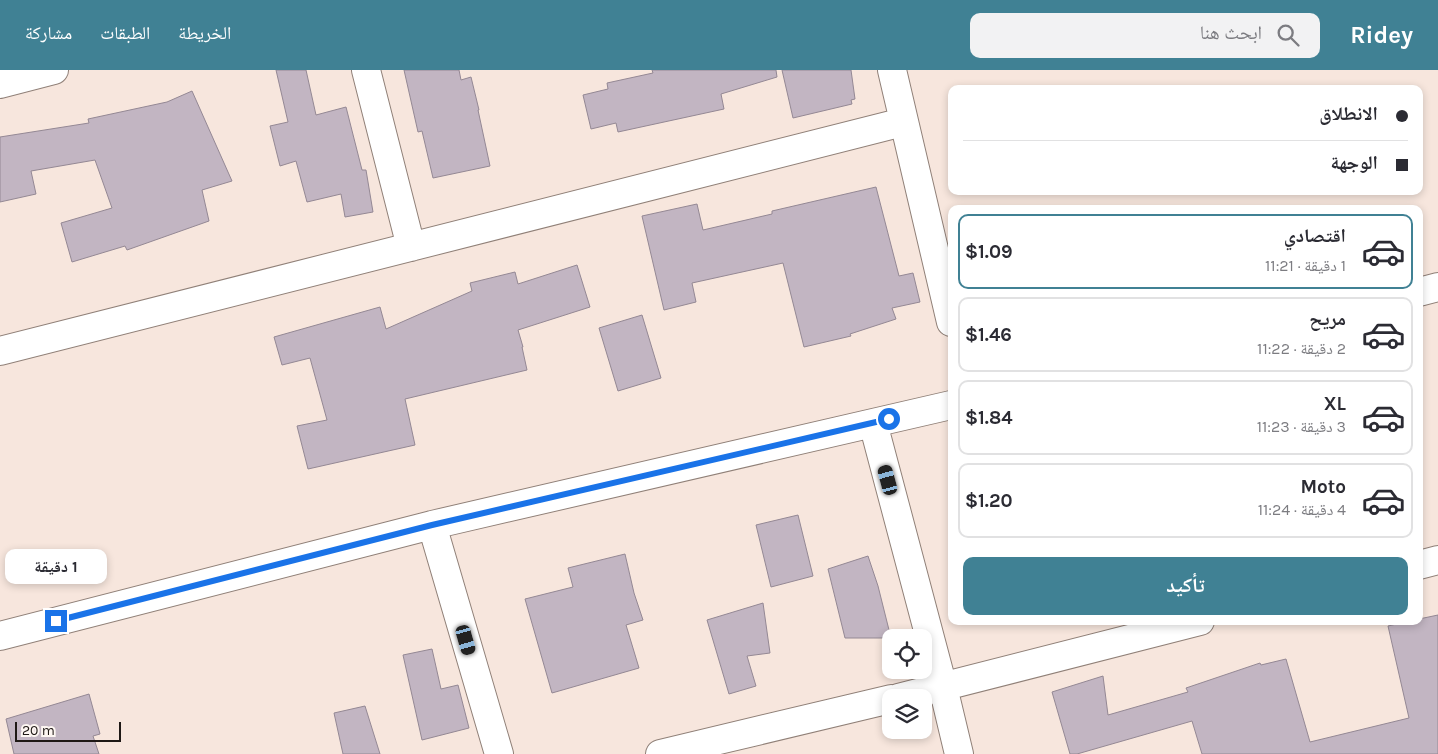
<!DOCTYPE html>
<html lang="ar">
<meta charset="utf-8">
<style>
body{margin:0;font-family:Karla,"Noto Naskh Arabic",sans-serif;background:#f2f2f3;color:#2b2b33;direction:rtl;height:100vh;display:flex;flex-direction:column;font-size:19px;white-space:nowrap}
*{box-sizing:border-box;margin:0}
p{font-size:16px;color:#7c7c81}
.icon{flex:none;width:28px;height:28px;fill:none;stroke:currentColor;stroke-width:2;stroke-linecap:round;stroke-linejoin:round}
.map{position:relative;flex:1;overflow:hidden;direction:ltr}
.drawer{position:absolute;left:948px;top:135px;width:475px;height:420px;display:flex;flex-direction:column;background:#fff;border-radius:10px;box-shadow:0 2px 8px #0003;direction:rtl}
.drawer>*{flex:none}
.top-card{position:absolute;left:948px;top:15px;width:475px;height:110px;border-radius:10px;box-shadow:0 2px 8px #0003;direction:rtl;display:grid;align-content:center;height:110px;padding:0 15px;background:#fff}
.buttons{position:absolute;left:882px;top:559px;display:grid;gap:10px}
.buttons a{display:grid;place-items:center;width:50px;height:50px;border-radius:10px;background:#fff;box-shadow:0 2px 8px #0003;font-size:25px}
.scale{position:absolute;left:15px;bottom:12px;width:106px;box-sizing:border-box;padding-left:5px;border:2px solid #1e1815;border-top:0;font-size:14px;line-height:18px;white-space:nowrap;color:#1e1815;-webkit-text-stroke:4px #fdf6f2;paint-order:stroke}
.end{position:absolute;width:22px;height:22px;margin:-11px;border:6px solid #1a73e8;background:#fff;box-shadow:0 0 0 2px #fff}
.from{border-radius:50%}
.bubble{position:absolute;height:35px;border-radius:10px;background:#fff;box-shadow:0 2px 8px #0003;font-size:16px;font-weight:700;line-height:35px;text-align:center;direction:rtl}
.car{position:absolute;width:15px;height:30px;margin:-15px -8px;border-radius:6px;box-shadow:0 0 4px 1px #0007;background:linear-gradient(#222 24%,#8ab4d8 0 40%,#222 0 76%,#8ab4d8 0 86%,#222 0)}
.top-card b{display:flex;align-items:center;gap:18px;height:48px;font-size:19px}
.top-card b+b{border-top:1px solid #e1e1e2}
.top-card i{width:12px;height:12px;background:#2b2b33}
ul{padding:9px 0 0;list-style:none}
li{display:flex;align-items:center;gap:15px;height:75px;margin:0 10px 8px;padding:0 5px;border:2px solid #e1e1e2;border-radius:10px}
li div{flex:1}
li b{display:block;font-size:19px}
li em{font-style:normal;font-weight:700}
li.on{border-color:#408194}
li>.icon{width:45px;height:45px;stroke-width:1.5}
.cta{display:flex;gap:10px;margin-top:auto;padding:10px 15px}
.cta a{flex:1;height:58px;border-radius:10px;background:#408194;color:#fff;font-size:20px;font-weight:700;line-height:58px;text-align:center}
header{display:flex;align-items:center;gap:30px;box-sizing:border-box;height:70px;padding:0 25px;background:#408194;color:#fff}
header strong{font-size:24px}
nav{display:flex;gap:28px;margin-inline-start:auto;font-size:18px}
.search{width:350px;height:45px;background:#f2f2f3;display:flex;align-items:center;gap:12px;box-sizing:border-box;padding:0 18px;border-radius:10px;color:#7c7c81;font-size:19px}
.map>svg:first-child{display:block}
</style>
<header>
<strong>Ridey</strong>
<div class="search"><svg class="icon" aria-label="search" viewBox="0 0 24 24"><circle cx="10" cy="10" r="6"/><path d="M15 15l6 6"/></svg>ابحث هنا</div>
<nav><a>الخريطة</a><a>الطبقات</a><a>مشاركة</a></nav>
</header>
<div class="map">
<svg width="1438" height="684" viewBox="0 0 1438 684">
<rect width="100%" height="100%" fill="#f7e6dd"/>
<!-- building -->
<path fill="#c2b5c2" stroke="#948894" d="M276 0H306L316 45 346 37 362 100H366L373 142 345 147 341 124 307 132 296 91 280 96 270 56 288 52Z
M404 0H459L461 10 471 7 479 40H478L490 96 433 108 422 61 418 62Z
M652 0H776L777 7 721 24 724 39 618 62 616 53 591 59 583 25 608 19 607 13 653 3Z
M782 0H851L855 29 851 30 852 34 793 48Z
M192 21 232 111 202 120 209 151 127 180 125 176 72 192 61 153 112 138 95 90 31 101 36 124 0 132V67L89 53 88 49 167 32Z
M876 117 899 206 913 203 920 232 892 238 896 249 850 264 851 266 804 277 783 193 692 213 696 232 664 240 642 146 697 134 703 160 772 144V141Z
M577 195 590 237 518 260 523 277H522L527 300 405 329 415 375 308 399 297 356 327 350 310 288 282 295 274 267 380 237 386 259 472 221 470 213 515 202 518 214Z
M642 245 661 308 618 321 599 258Z
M798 445 813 506 771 517 756 455Z
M625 484 634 523 643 550 626 555 639 598 552 623 525 529 573 517 568 498Z
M868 486 878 516 891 568H845L828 499Z
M763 533 770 583 747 586 756 616 729 624 707 550Z
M1438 545V684H1202L1192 651 1077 684H1070L1052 622 1103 606 1108 645 1188 622 1186 618 1260 593 1261 595 1286 589 1310 672 1409 648 1388 556 1409 551H1419V549Z
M432 579 441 619 458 615 469 658 422 670 403 585Z
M89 624 100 664 93 666 99 684H14L6 649Z
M365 636 380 684H343L334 643Z"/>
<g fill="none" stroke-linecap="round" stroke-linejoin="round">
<!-- minor casing -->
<g stroke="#908078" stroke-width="30">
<path id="minor" d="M366 0 411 177
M892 0 951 252
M0 14 54 0
M1419 222 1438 217
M0 281 903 52
M873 353 943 617 959 684
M432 455 499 684
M1419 495 1438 490
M0 566 432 455 951 335
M898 628 1200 551
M660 684 891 629"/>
</g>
<!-- minor -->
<use href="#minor" stroke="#fff" stroke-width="28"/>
</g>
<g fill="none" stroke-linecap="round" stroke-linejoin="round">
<!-- route -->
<path stroke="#1a73e8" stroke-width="6" d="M56 551 432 455 889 349"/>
</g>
</svg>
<div class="buttons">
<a><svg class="icon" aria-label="locate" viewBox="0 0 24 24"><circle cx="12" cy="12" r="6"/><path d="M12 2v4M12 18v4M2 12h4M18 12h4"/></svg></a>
<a><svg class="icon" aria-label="layers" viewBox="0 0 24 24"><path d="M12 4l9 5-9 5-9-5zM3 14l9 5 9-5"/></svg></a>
</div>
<div class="scale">20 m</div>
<i class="end from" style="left:889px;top:349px"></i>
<i class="end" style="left:56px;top:551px"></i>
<div class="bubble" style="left:5px;top:479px;width:102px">1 دقيقة</div>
<i class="car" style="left:888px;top:410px;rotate:345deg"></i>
<i class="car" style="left:466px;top:570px;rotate:164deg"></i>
<div class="top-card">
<b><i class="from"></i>الانطلاق</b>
<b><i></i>الوجهة</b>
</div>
<section class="drawer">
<ul>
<li class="on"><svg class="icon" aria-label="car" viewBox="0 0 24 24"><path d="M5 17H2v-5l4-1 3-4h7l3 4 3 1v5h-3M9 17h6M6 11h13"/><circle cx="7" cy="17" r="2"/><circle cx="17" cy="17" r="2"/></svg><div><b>اقتصادي</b><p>1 دقيقة · 11:21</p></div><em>$1.09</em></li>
<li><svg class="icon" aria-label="car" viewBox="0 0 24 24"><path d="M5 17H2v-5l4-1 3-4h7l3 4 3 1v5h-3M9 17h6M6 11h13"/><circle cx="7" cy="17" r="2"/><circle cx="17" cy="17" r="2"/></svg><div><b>مريح</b><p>2 دقيقة · 11:22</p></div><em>$1.46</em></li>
<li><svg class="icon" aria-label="car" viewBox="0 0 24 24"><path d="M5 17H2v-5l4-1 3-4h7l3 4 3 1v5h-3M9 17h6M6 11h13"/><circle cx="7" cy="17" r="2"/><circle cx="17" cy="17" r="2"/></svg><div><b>XL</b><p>3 دقيقة · 11:23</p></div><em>$1.84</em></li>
<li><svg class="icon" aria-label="car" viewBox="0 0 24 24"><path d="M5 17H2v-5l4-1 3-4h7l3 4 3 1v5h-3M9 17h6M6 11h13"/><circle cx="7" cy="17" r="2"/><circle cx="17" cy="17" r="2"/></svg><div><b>Moto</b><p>4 دقيقة · 11:24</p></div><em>$1.20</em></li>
</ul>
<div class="cta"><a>تأكيد</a></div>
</section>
</div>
